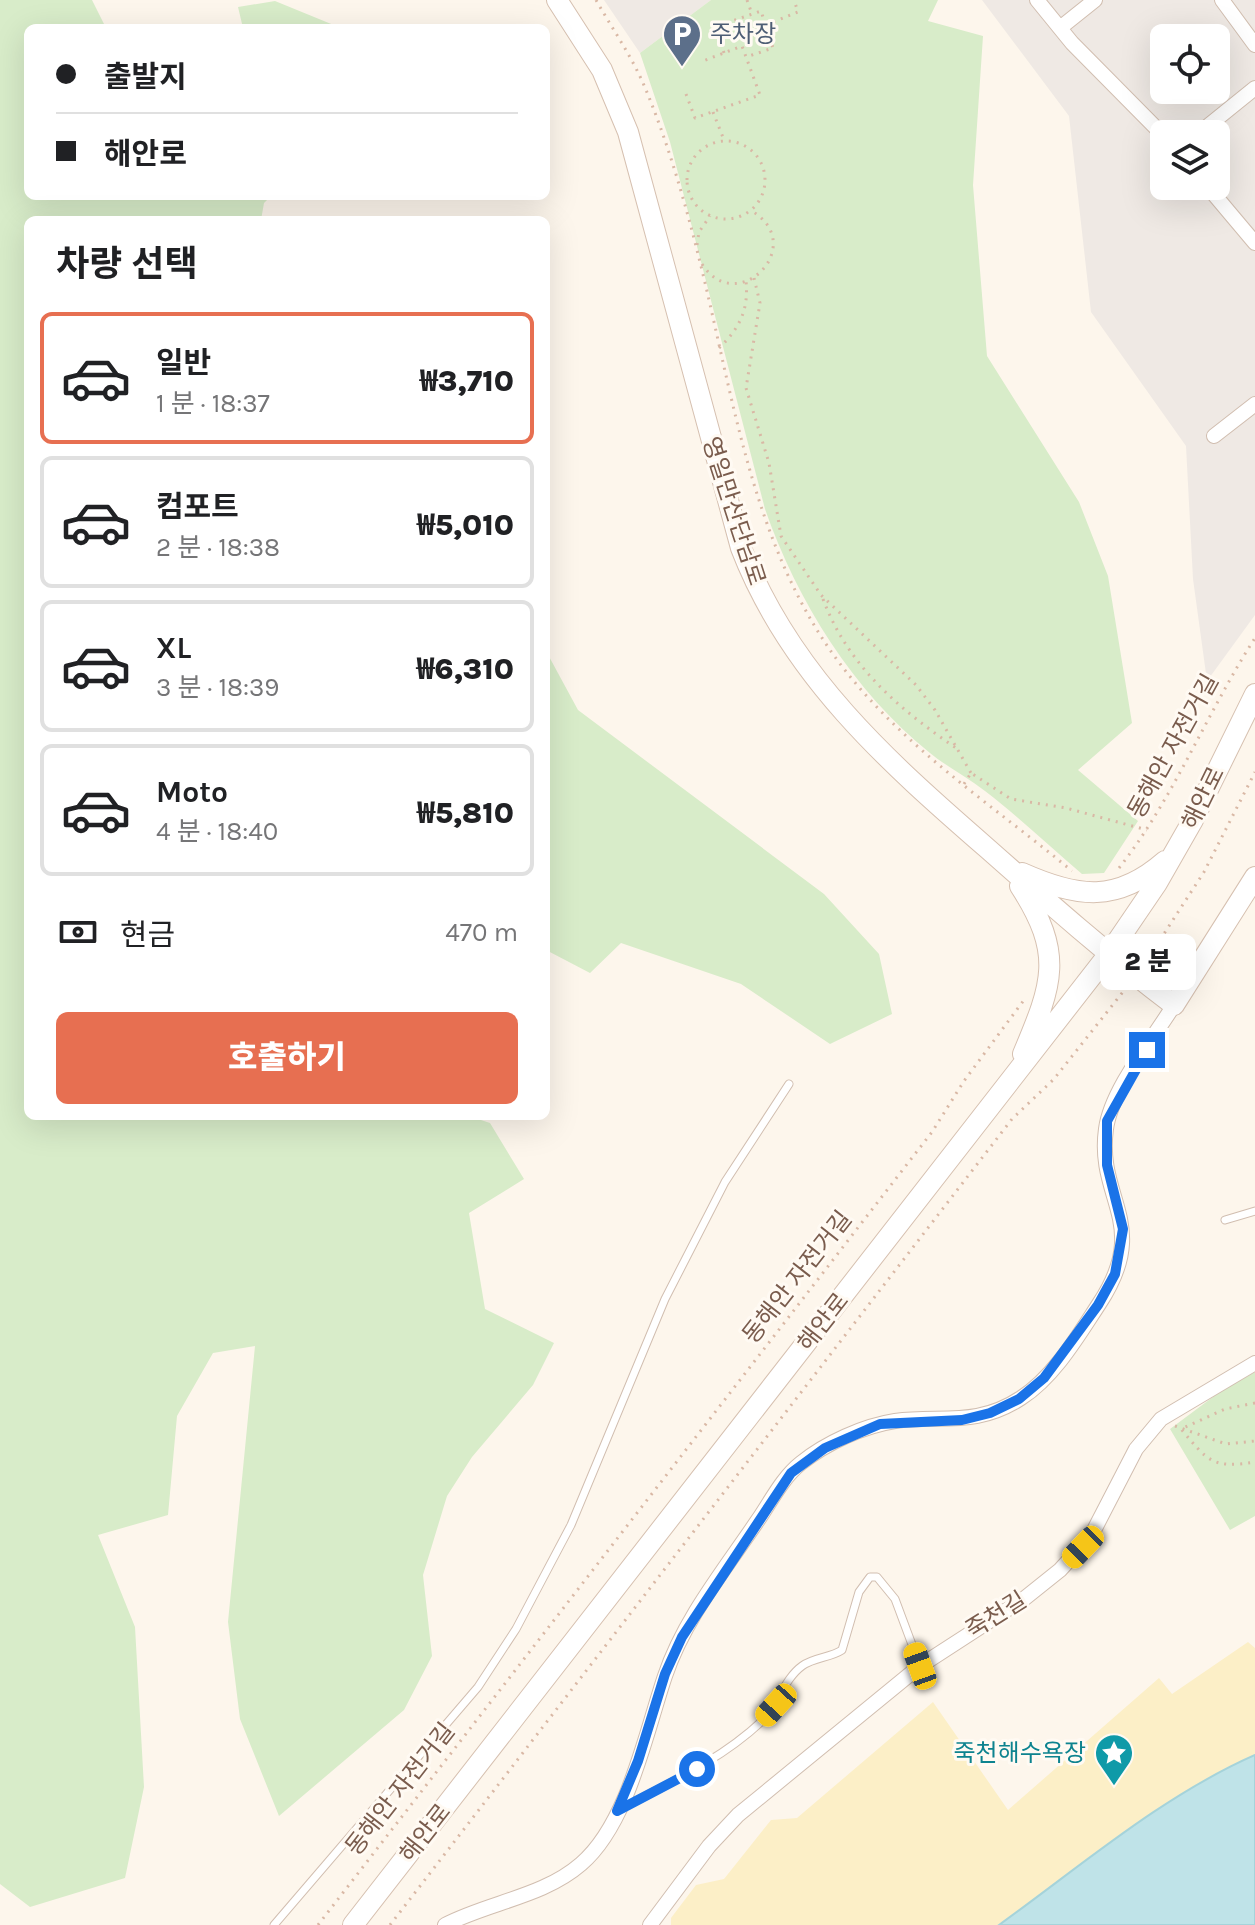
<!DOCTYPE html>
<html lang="ko">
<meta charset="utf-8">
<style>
body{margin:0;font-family:Karla,"Noto Sans KR",sans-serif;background:#f6f6f6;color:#202124;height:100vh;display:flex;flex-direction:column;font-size:30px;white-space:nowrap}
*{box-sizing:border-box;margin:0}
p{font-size:26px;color:#757577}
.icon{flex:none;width:44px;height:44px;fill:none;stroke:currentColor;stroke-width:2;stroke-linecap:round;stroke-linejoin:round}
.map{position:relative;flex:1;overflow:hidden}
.side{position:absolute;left:24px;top:216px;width:526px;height:904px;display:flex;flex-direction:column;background:#fff;border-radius:12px;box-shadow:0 8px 32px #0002}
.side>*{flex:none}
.guide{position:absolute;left:24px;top:24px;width:526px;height:176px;border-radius:12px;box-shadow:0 8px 32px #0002;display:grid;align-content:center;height:176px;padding:0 32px;background:#fff}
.tools{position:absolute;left:1150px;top:24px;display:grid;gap:16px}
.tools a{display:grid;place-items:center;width:80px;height:80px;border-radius:12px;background:#fff;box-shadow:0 8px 32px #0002;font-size:40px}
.end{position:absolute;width:36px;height:36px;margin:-18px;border:10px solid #1a73e8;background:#fff;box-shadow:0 0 0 4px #fff}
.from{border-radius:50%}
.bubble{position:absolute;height:56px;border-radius:12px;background:#fff;box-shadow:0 8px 32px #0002;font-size:26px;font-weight:800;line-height:56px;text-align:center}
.car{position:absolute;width:24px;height:48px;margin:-24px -12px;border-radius:10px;box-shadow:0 0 6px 2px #0007;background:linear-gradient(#f5c518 24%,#345 0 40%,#f5c518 0 76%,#345 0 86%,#f5c518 0)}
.guide b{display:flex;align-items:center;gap:28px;height:76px;font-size:30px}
.guide b+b{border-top:2px solid #e0e0e0}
.guide i{width:20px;height:20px;background:#202124}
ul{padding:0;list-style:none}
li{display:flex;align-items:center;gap:24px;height:132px;margin:0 16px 12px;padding:0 16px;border:4px solid #e0e0e0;border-radius:12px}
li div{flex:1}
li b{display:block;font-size:30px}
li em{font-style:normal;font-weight:800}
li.current{border-color:#e76f51}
li>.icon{width:72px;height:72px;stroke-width:1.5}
h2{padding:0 32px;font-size:36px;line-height:96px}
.pay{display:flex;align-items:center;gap:20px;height:88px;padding:0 32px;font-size:30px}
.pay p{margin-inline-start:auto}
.action{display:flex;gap:16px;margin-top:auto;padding:16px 32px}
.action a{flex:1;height:92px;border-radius:12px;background:#e76f51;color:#fff;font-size:32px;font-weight:800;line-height:92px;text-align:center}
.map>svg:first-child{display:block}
</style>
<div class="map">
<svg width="1255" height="1925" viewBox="0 0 1255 1925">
<rect width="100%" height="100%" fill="#fdf6ec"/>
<!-- industrial -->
<path fill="#efe9e4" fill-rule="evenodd" d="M604 0H711L640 53Z
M982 0H1255V615L1207 681 1193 579 1186 446 1091 312 1069 116ZM1164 38H1216V90H1164ZM1164 134H1216V186H1164Z"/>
<!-- green -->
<path fill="#d8ecc9" d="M0 0H92L106 28H28V196H271L264 203 261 220H28V1116H469L490 1123 524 1179 469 1213 485 1309 554 1343 533 1385 472 1457 447 1496 423 1575 432 1656 404 1710 279 1816 240 1719 228 1622 255 1346 213 1353 177 1416 168 1515 98 1535 135 1627 144 1787 125 1878 30 1907 0 1884Z
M711 0H938L928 21 983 36 973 185 987 356 1079 502 1108 576 1132 723 1078 770 1138 821 1104 873 1082 874C1050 847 1019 817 985 791 967 777 947 767 930 753 853 691 797 601 765 509L670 142 640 53Z
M275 1 341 28H243L238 7Z
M546 651 578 710 824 894 879 954 892 1014 830 1044 741 984 621 943 590 973 546 950Z
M1255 1372V1516L1230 1530 1170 1429 1221 1391Z"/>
<!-- sand -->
<path fill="#fcefc7" d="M1248 1642 1255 1648V1755L1227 1768 1163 1807 999 1925H671V1918L696 1885 724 1879 771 1820 797 1818 933 1702 1008 1810 1159 1678 1172 1694Z"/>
<!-- water -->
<path fill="#bfe3e8" stroke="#a5d3da" stroke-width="2" d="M1255 1755V1925H999C1081 1866 1162 1796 1255 1755Z"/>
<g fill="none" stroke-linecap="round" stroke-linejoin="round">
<!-- lane casing -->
<g stroke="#d1beb0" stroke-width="9">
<path id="lane" d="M1225 1220 1255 1211
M624 1807C672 1782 723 1758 762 1721 778 1705 784 1679 802 1666 814 1657 830 1658 842 1650L859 1592 870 1577H877L895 1599 920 1666
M274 1925 478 1687 516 1629 571 1525 665 1299 725 1182 789 1084"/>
</g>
<!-- street casing -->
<g stroke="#d1beb0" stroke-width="16">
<path id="street" d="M1037 0 1072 43 1164 136
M1222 0 1255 45
M1060 28 1095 0
M1198 134 1255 88
M1207 186 1255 243
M1214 436 1255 404
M445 1925C489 1902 543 1897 581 1864 628 1824 646 1732 665 1676 684 1619 725 1569 758 1520 771 1501 783 1477 801 1463 826 1443 863 1426 895 1421 942 1415 977 1427 1021 1398 1054 1377 1078 1336 1099 1304 1152 1224 1096 1199 1106 1129 1111 1090 1153 1039 1174 1005
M650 1925 709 1846 738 1815 920 1666 1025 1598 1060 1570 1091 1536 1136 1449 1161 1419 1255 1363"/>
</g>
<!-- secondary casing -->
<g stroke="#d6c0b0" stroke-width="22">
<path id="secondary" d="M557 0 602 70 628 132 741 548C790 675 888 762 988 849 1049 903 1109 956 1174 1005L1255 877
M1022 873C1078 898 1117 903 1165 861
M1020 886C1064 954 1053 983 1023 1054
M353 1925 1108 955 1157 883 1193 820 1255 694"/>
</g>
<!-- path -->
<path stroke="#d9b8a5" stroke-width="3" stroke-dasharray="2 6" stroke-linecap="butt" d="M596 0C613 30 633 58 646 90 668 143 685 202 699 258 733 394 751 540 835 657 899 745 990 803 1072 871
M747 0 752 14
M766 25 798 12 794 0
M724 53 715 27 761 11 773 48 746 57
M686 94 695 118 760 95 742 46 703 61
M713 112 724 140
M687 180a39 39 0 1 1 78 0a39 39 0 1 1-78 0Z
M697 245 699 232 710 216
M702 264C737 319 811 244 750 210
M754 278 760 303 746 388 769 463 781 536 821 595 916 685 935 710 971 773
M719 348C739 329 749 310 746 281
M823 599C848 666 899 709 956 748
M964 784 971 773 1011 799 1066 808 1147 830
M1119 868C1174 798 1206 714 1255 638
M1147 960 1204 872 1255 772
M1255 1403 1225 1409 1181 1429C1208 1461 1212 1469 1255 1462
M1175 1426 1226 1444 1255 1441
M318 1925 932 1132 964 1081 1024 1000
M390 1925 1012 1119 1054 1079 1126 988"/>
<!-- lane -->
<use href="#lane" stroke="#fff" stroke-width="7"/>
<!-- street -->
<use href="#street" stroke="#fff" stroke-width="14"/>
<!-- secondary -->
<use href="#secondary" stroke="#fff" stroke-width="20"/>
</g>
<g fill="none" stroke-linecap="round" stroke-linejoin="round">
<!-- route -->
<path stroke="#1a73e8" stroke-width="10" d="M697 1769 617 1811 638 1761 665 1674 682 1637 791 1473 825 1448 880 1424 962 1420 990 1413 1019 1399 1044 1378 1098 1305 1115 1274 1123 1229 1107 1165V1121L1147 1050"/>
</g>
<!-- icons -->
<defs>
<g id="parking-pin" transform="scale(2)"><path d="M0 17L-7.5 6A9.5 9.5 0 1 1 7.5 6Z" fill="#5c6f8a" stroke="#fffaf3"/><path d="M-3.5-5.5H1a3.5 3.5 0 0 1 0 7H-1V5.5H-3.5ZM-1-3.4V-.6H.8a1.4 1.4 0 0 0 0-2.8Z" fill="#fff"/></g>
<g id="sight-pin" transform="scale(2)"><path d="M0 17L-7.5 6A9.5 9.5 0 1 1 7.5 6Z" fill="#0f9aa8" stroke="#fffaf3"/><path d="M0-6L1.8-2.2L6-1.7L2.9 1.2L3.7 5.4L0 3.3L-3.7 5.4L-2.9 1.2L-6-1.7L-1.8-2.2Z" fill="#fff"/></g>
</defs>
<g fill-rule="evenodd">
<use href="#parking-pin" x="682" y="34"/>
<use href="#sight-pin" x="1114" y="1753"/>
</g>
<g text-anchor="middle" stroke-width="6" stroke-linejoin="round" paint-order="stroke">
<!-- service labels -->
<g font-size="24" fill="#4e5e75" stroke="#fffaf3" text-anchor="start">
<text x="710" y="42">주차장</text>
</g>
<!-- street labels -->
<g font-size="24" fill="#7a5c4d" stroke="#fffaf3">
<text transform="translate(734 511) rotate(72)" y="8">영일만산단남로</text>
<text transform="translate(1173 746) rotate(-61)" y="8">동해안 자전거길</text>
<text transform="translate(1203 798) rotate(-64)" y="8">해안로</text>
<text transform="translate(797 1277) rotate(-52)" y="8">동해안 자전거길</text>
<text transform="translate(823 1322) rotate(-52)" y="8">해안로</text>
<text transform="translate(996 1615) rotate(-32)" y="8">죽천길</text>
<text transform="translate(400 1789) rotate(-52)" y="8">동해안 자전거길</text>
<text transform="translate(425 1833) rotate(-52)" y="8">해안로</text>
</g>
<!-- culture labels -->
<g font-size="24" fill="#0d838f" stroke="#fffaf3" text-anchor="end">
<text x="1086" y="1761">죽천해수욕장</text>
</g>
</g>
</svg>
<div class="tools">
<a><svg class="icon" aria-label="locate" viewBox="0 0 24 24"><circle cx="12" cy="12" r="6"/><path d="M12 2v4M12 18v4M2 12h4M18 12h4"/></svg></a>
<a><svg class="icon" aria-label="layers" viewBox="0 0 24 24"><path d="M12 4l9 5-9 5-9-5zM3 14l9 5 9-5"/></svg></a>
</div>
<i class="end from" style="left:697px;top:1769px"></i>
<i class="end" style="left:1147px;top:1050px"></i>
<div class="bubble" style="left:1100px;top:934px;width:96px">2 분</div>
<i class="car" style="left:1083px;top:1547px;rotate:224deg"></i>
<i class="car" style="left:920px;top:1666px;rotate:340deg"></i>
<i class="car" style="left:776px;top:1705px;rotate:222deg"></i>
<div class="guide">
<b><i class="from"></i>출발지</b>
<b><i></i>해안로</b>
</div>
<section class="side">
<h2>차량 선택</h2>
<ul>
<li class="current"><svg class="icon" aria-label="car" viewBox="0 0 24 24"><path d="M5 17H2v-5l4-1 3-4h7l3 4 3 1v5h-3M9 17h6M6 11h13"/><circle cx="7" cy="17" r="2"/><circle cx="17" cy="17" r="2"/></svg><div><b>일반</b><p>1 분 · 18:37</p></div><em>₩3,710</em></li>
<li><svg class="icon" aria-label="car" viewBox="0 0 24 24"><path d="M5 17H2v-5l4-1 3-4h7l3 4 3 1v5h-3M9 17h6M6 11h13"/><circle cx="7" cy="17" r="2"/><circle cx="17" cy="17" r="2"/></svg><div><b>컴포트</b><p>2 분 · 18:38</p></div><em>₩5,010</em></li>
<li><svg class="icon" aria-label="car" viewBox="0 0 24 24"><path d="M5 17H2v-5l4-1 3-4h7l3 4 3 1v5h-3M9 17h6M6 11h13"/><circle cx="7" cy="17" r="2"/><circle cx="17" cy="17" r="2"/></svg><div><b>XL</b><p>3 분 · 18:39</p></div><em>₩6,310</em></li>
<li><svg class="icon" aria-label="car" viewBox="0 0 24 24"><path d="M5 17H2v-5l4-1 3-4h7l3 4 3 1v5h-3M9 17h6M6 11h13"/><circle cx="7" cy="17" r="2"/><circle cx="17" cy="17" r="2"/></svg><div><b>Moto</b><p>4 분 · 18:40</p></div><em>₩5,810</em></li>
</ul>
<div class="pay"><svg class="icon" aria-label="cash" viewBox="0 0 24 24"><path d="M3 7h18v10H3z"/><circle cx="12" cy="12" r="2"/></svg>현금<p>470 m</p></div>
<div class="action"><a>호출하기</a></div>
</section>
</div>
